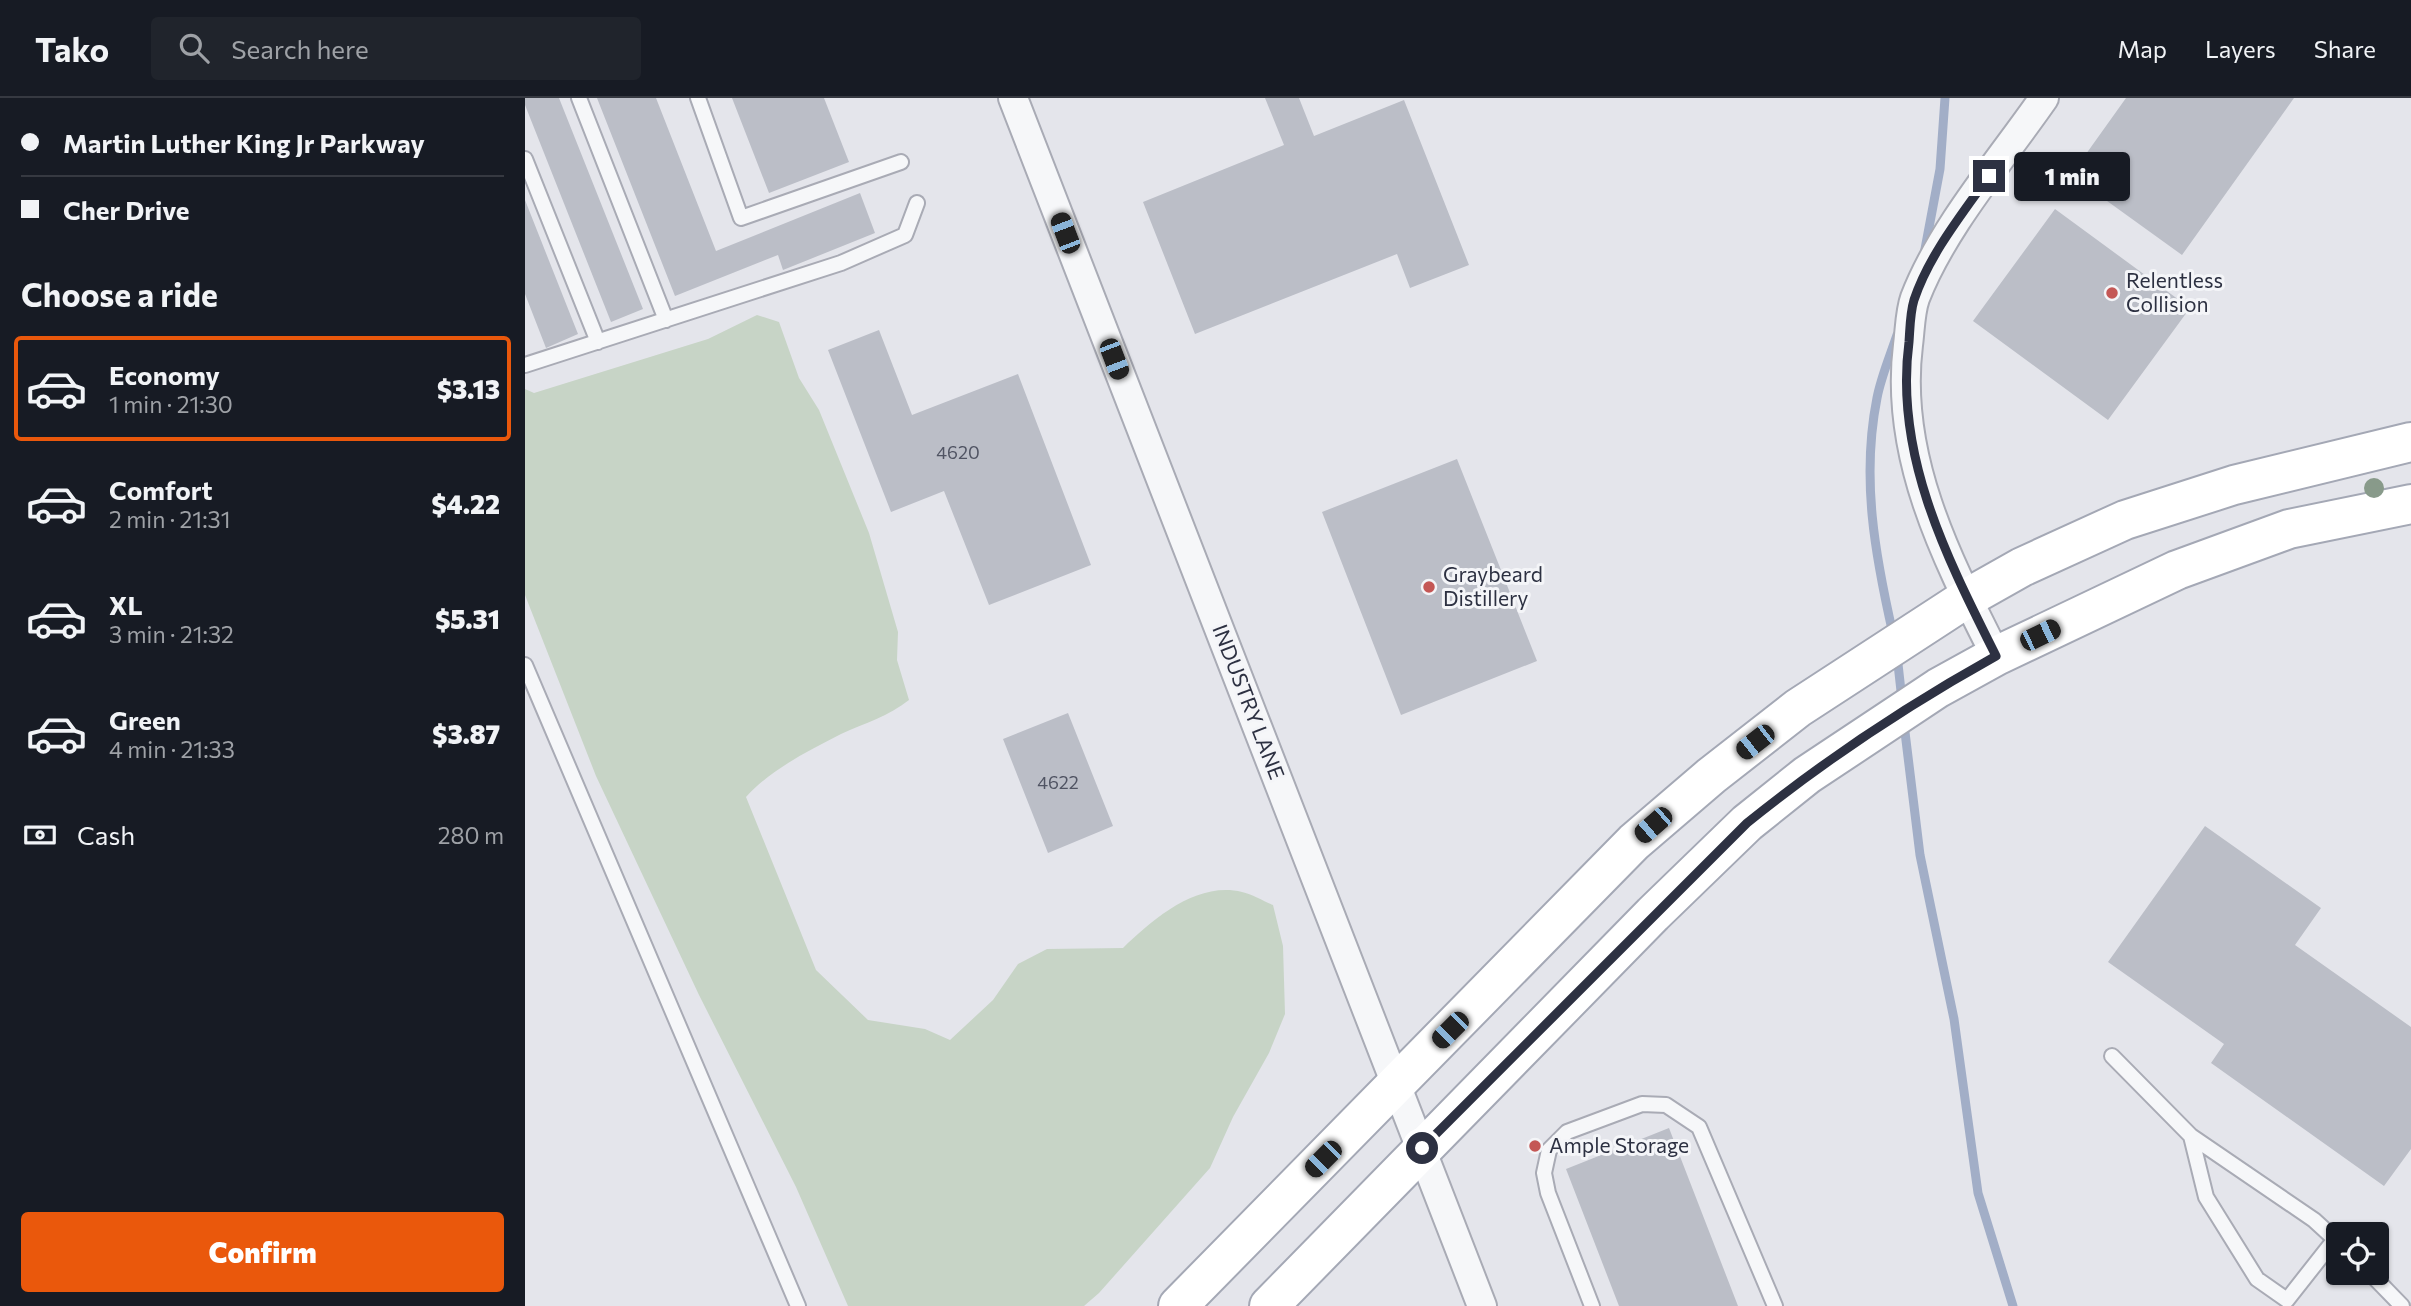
<!DOCTYPE html>
<meta charset="utf-8">
<style>
body{margin:0;font-family:Commissioner,sans-serif;background:#20242c;color:#f1f3f6;height:100vh;display:flex;flex-direction:column;font-size:26px;white-space:nowrap}
*{box-sizing:border-box;margin:0}
p{font-size:23px;color:#9ea1a6}
.icon{flex:none;width:38px;height:38px;fill:none;stroke:currentColor;stroke-width:2;stroke-linecap:round;stroke-linejoin:round}
.map{position:relative;flex:1;overflow:hidden}
.drawer{display:flex;flex-direction:column;background:#171b24;width:525px}
.drawer>*{flex:none}
.banner{display:grid;align-content:center;height:154px;padding:0 21px;background:#171b24}
.buttons{position:absolute;left:1801px;top:1124px;display:grid;gap:14px}
.buttons a{display:grid;place-items:center;width:63px;height:63px;border-radius:7px;background:#171b24;box-shadow:0 2px 5px #0004;font-size:35px}
.end{position:absolute;width:32px;height:32px;margin:-16px;border:9px solid #2d3142;background:#fff;box-shadow:0 0 0 4px #fff}
.from{border-radius:50%}
.bubble{position:absolute;height:49px;border-radius:7px;background:#171b24;box-shadow:0 2px 5px #0004;font-size:23px;font-weight:800;line-height:49px;text-align:center}
.car{position:absolute;width:21px;height:42px;margin:-21px -10px;border-radius:9px;box-shadow:0 0 5px 2px #0007;background:linear-gradient(#222 24%,#8ab4d8 0 40%,#222 0 76%,#8ab4d8 0 86%,#222 0)}
.banner b{display:flex;align-items:center;gap:24px;height:66px;font-size:26px}
.banner b+b{border-top:2px solid #363941}
.banner i{width:18px;height:18px;background:#f1f3f6}
ul{padding:0;list-style:none}
li{display:flex;align-items:center;gap:21px;height:105px;margin:0 14px 10px;padding:0 7px;border:4px solid transparent;border-radius:7px}
li div{flex:1}
li b{display:block;font-size:26px}
li em{font-style:normal;font-weight:800}
li.on{border-color:#ea580c}
li>.icon{width:63px;height:63px;stroke-width:1.5}
h2{padding:0 21px;font-size:32px;line-height:84px}
.pay{display:flex;align-items:center;gap:18px;height:77px;padding:0 21px;font-size:26px}
.pay p{margin-inline-start:auto}
.button{display:flex;gap:14px;margin-top:auto;padding:14px 21px}
.button a{flex:1;height:80px;border-radius:7px;background:#ea580c;color:#fff;font-size:28px;font-weight:800;line-height:80px;text-align:center}
header{display:flex;align-items:center;gap:42px;box-sizing:border-box;height:98px;padding:0 35px;background:#171b24;border-bottom:2px solid #363941}
header strong{font-size:33px}
nav{display:flex;gap:38px;margin-inline-start:auto;font-size:24px}
.search{width:490px;height:63px;background:#20242c;display:flex;align-items:center;gap:18px;box-sizing:border-box;padding:0 24px;border-radius:7px;color:#9ea1a6;font-size:26px}
main{display:flex;flex:1;min-height:0}
.map>svg:first-child{display:block}
</style>
<header>
<strong>Tako</strong>
<div class="search"><svg class="icon" aria-label="search" viewBox="0 0 24 24"><circle cx="10" cy="10" r="6"/><path d="M15 15l6 6"/></svg>Search here</div>
<nav><a>Map</a><a>Layers</a><a>Share</a></nav>
</header>
<main>
<section class="drawer">
<div class="banner">
<b><i class="from"></i>Martin Luther King Jr Parkway</b>
<b><i></i>Cher Drive</b>
</div>
<h2>Choose a ride</h2>
<ul>
<li class="on"><svg class="icon" aria-label="car" viewBox="0 0 24 24"><path d="M5 17H2v-5l4-1 3-4h7l3 4 3 1v5h-3M9 17h6M6 11h13"/><circle cx="7" cy="17" r="2"/><circle cx="17" cy="17" r="2"/></svg><div><b>Economy</b><p>1 min · 21:30</p></div><em>$3.13</em></li>
<li><svg class="icon" aria-label="car" viewBox="0 0 24 24"><path d="M5 17H2v-5l4-1 3-4h7l3 4 3 1v5h-3M9 17h6M6 11h13"/><circle cx="7" cy="17" r="2"/><circle cx="17" cy="17" r="2"/></svg><div><b>Comfort</b><p>2 min · 21:31</p></div><em>$4.22</em></li>
<li><svg class="icon" aria-label="car" viewBox="0 0 24 24"><path d="M5 17H2v-5l4-1 3-4h7l3 4 3 1v5h-3M9 17h6M6 11h13"/><circle cx="7" cy="17" r="2"/><circle cx="17" cy="17" r="2"/></svg><div><b>XL</b><p>3 min · 21:32</p></div><em>$5.31</em></li>
<li><svg class="icon" aria-label="car" viewBox="0 0 24 24"><path d="M5 17H2v-5l4-1 3-4h7l3 4 3 1v5h-3M9 17h6M6 11h13"/><circle cx="7" cy="17" r="2"/><circle cx="17" cy="17" r="2"/></svg><div><b>Green</b><p>4 min · 21:33</p></div><em>$3.87</em></li>
</ul>
<div class="pay"><svg class="icon" aria-label="cash" viewBox="0 0 24 24"><path d="M3 7h18v10H3z"/><circle cx="12" cy="12" r="2"/></svg>Cash<p>280 m</p></div>
<div class="button"><a>Confirm</a></div>
</section>
<div class="map">
<svg width="1886" height="1208" viewBox="0 0 1886 1208">
<rect width="100%" height="100%" fill="#e4e5eb"/>
<!-- green -->
<path fill="#c7d4c6" d="M232 217 254 224 274 280 294 312 344 435 373 534 372 562 384 602C364 618 340 625 316 636 283 653 245 672 221 699L291 872 343 922 400 931 425 942 468 902 493 866 522 851 598 850C628 821 672 783 717 794 727 796 738 803 748 807L758 848 760 916 744 955 708 1019 685 1070 574 1195 559 1208H323L271 1089 174 897 71 678 0 497V291L9 295 183 241Z"/>
<g fill="none" stroke-linecap="round" stroke-linejoin="round">
<!-- stream -->
<path stroke="#a2aec7" stroke-width="9" d="M1400 151 1415 71 1420 0
M1368 536C1350 457 1336 380 1352 300 1356 279 1365 258 1372 237
M1372 557 1377 602
M1379 626 1395 757 1429 921 1453 1095 1488 1208"/>
</g>
<!-- building -->
<path fill="#bbbec7" d="M0 0H34L118 211 86 224 0 7Z
M72 0H131L191 153 335 95 350 135 258 172 253 157 150 198Z
M207 0H299L324 64 244 95Z
M740 0H774L789 38 879 2 944 167 885 190 872 156 670 236 618 104 759 47Z
M1601 0H1769L1657 157 1546 77Z
M0 102 53 236 21 250 0 196Z
M1530 111 1665 210 1583 322 1448 223Z
M354 232 387 317 493 276 566 467 464 507 419 393 366 414 303 252Z
M932 361 1012 563 876 617 797 414Z
M543 615 588 728 523 755 478 641Z
M1680 728 1796 810 1770 847 1886 929V1051L1859 1088 1686 965 1699 946 1583 864Z
M1144 1030 1213 1208H1094L1041 1071Z"/>
<g fill="none" stroke-linecap="round" stroke-linejoin="round">
<!-- lane casing -->
<g stroke="#a9abb5" stroke-width="18">
<path id="lane" d="M54 0 141 222
M173 0 216 120 376 64
M0 61 73 244
M0 267 316 165 380 137 392 105
M0 567 273 1208
M1587 958 1666 1038 1789 1122 1813 1144
M1666 1038 1681 1099 1732 1181 1762 1202 1810 1141
M1844 1174 1877 1208
M1067 1208 1023 1095 1019 1075 1024 1052 1042 1034 1117 1006 1141 1007 1174 1029 1250 1208"/>
</g>
<!-- street casing -->
<g stroke="#a9abb5" stroke-width="32">
<path id="street" d="M488 0 957 1208
M1471 558C1422 461 1369 359 1383 247 1385 232 1385 214 1390 200 1417 130 1476 62 1519 0"/>
</g>
<!-- primary casing -->
<g stroke="#a4a8b5" stroke-width="42">
<path id="primary" d="M653 1208 1109 744 1186 678 1273 610 1442 500 1497 469 1600 422 1709 387 1886 344
M744 1208 1128 816 1222 725 1282 677 1413 590 1471 558 1652 472 1764 431 1886 406"/>
</g>
<!-- lane -->
<use href="#lane" stroke="#f6f7f9" stroke-width="14"/>
<!-- street -->
<use href="#street" stroke="#f6f7f9" stroke-width="28"/>
<!-- primary -->
<use href="#primary" stroke="#fff" stroke-width="38"/>
</g>
<!-- trees -->
<circle fill="#889a8a" cx="1849" cy="390" r="10"/>
<g fill="none" stroke-linecap="round" stroke-linejoin="round">
<!-- route -->
<path stroke="#2d3142" stroke-width="9" d="M897 1050 1222 725C1300 662 1383 607 1471 558 1422 460 1369 357 1384 244 1385 231 1385 215 1389 202 1404 157 1437 116 1464 78"/>
</g>
<!-- markers -->
<g fill="#c45755" stroke="#f4f5f8" stroke-width="2.5">
<circle cx="1587" cy="195" r="7"/>
<circle cx="904" cy="489" r="7"/>
<circle cx="1010" cy="1048" r="7"/>
</g>
<g text-anchor="middle" stroke-width="6" stroke-linejoin="round" paint-order="stroke">
<!-- number labels -->
<g font-size="18" fill="#505463">
<text x="433" y="361">4620</text>
<text x="533" y="691">4622</text>
</g>
<!-- poi labels -->
<g font-size="21" fill="#2d3142" stroke="#f4f5f8" text-anchor="start">
<text x="1601" y="190">Relentless<tspan x="1601" dy="24">Collision</tspan></text>
<text x="918" y="484">Graybeard<tspan x="918" dy="24">Distillery</tspan></text>
<text x="1024" y="1055">Ample Storage</text>
</g>
<!-- street labels -->
<g font-size="21" fill="#2d3142" stroke="#f4f5f8">
<text transform="translate(723 604) rotate(69)" y="7">INDUSTRY LANE</text>
</g>
</g>
</svg>
<div class="buttons">
<a><svg class="icon" aria-label="locate" viewBox="0 0 24 24"><circle cx="12" cy="12" r="6"/><path d="M12 2v4M12 18v4M2 12h4M18 12h4"/></svg></a>
</div>
<i class="end from" style="left:897px;top:1050px"></i>
<i class="end" style="left:1464px;top:78px"></i>
<div class="bubble" style="left:1489px;top:54px;width:116px">1 min</div>
<i class="car" style="left:540px;top:135px;rotate:339deg"></i>
<i class="car" style="left:589px;top:261px;rotate:159deg"></i>
<i class="car" style="left:1515px;top:537px;rotate:64deg"></i>
<i class="car" style="left:1230px;top:644px;rotate:232deg"></i>
<i class="car" style="left:1128px;top:727px;rotate:229deg"></i>
<i class="car" style="left:925px;top:932px;rotate:225deg"></i>
<i class="car" style="left:798px;top:1061px;rotate:225deg"></i>
</div>
</main>
